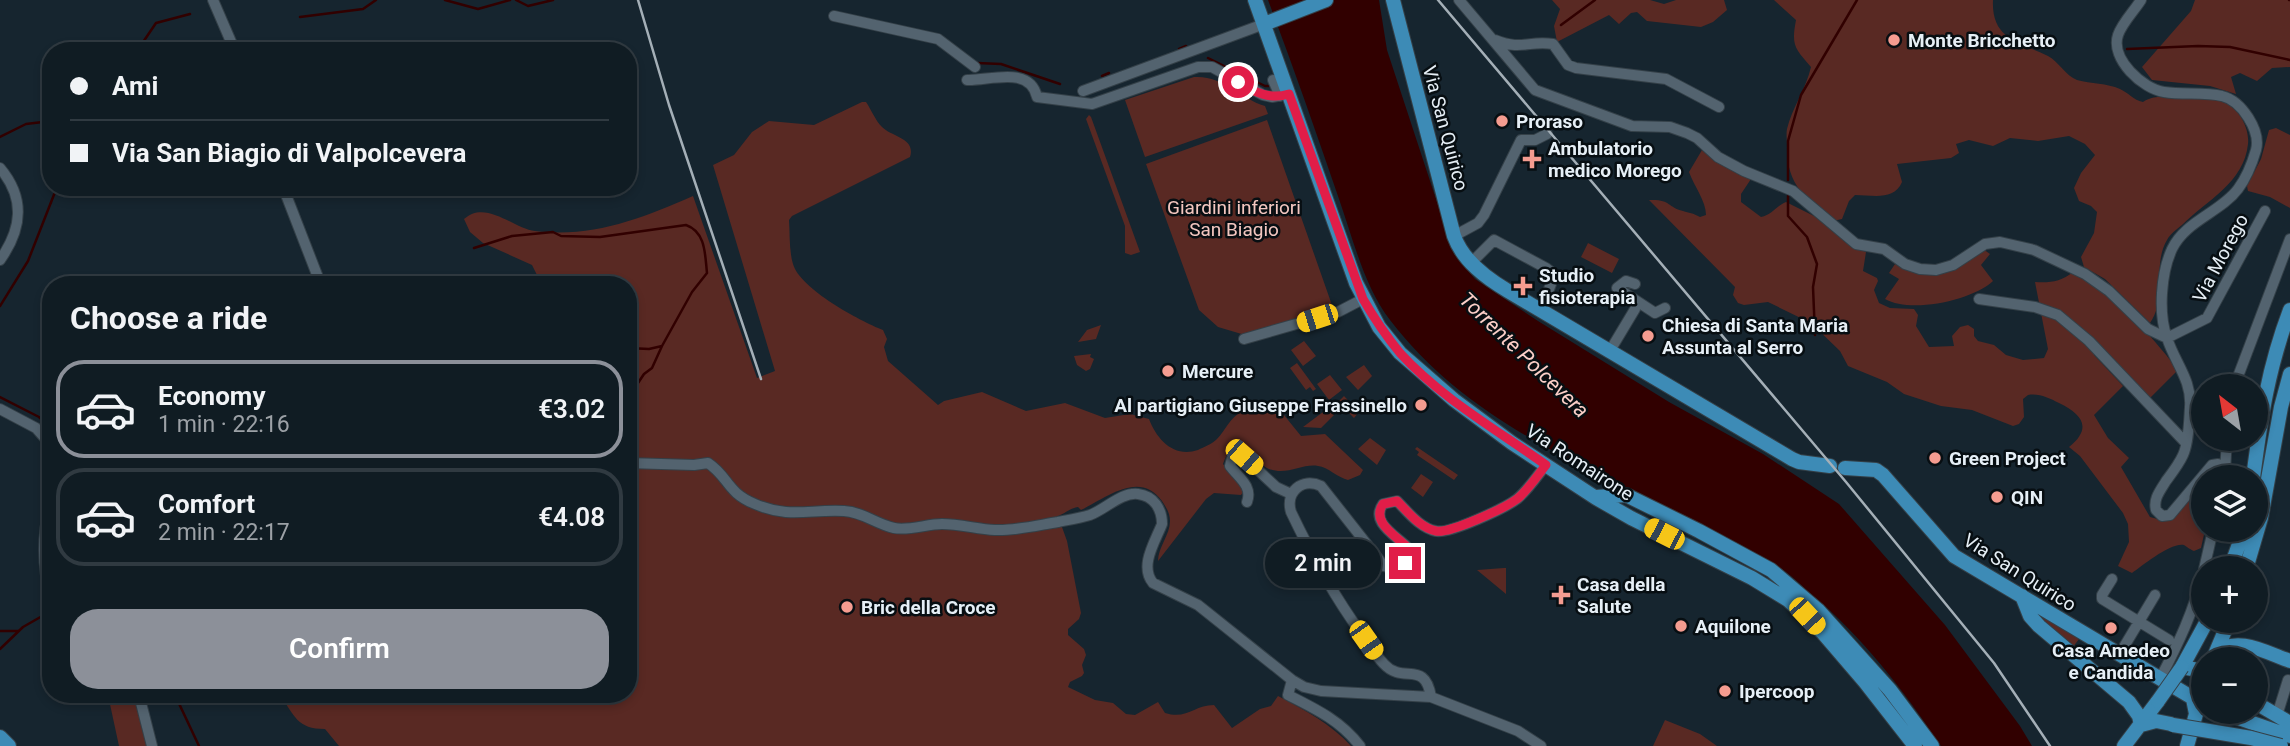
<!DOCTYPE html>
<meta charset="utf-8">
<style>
body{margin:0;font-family:Roboto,sans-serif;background:#19252b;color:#f1f3f6;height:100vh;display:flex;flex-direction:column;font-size:26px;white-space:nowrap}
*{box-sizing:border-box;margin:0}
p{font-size:23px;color:#9ca1a6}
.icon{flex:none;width:38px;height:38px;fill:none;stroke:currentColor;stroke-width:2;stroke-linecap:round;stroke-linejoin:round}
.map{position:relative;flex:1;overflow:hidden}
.drawer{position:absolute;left:42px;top:276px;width:595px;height:427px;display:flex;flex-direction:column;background:#101c23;border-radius:28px;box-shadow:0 4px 10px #0003,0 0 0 2px #303a41}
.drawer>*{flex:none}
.banner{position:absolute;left:42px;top:42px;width:595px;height:154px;border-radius:28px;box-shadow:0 4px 10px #0003,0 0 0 2px #303a41;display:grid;align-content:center;height:154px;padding:0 28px;background:#101c23}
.needle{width:46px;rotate:329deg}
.tools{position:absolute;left:2191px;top:374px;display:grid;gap:14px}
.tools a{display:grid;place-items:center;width:77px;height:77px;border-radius:50%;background:#101c23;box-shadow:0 4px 10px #0003,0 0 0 2px #303a41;font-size:35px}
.end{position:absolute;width:32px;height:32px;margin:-16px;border:9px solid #e11d48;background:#fff;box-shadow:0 0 0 4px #fff}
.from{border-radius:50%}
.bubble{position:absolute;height:49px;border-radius:24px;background:#101c23;box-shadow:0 4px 10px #0003,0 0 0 2px #303a41;font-size:23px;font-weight:600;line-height:49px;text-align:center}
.car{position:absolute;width:21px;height:42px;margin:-21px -10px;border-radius:9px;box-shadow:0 0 5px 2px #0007;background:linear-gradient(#f5c518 24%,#345 0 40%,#f5c518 0 76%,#345 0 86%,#f5c518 0)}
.banner b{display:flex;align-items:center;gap:24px;height:66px;font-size:26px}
.banner b+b{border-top:2px solid #303a41}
.banner i{width:18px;height:18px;background:#f1f3f6}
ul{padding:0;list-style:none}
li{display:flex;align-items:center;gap:21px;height:98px;margin:0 14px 10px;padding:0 14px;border:4px solid #303a41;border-radius:28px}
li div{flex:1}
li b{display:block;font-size:26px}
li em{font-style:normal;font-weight:600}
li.on{border-color:#8c9099}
li>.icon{width:63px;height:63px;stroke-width:1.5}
h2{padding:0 28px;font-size:32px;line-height:84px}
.button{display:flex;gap:14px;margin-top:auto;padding:14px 28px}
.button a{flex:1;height:80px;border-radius:28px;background:#8c9099;color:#fff;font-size:28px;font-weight:600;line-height:80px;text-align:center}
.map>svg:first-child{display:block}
</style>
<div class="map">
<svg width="2290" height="746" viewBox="0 0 2290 746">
<rect width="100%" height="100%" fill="#16252f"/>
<!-- green -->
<path fill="#592923" d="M1552 0H1650L1664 4 1676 0H1724L1727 10 1713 22 1701 27 1647 21 1637 12 1631 13 1619 24 1609 15 1557 42 1554 26 1560 9Z
M1774 0H1993C1991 40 2020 42 2048 56 2059 62 2066 76 2077 80 2091 84 2107 83 2120 89 2129 93 2133 100 2143 102 2156 94 2165 98 2179 99 2191 99 2205 96 2217 99 2236 103 2250 126 2248 144 2244 183 2207 200 2182 225 2177 229 2170 234 2167 240 2152 265 2167 300 2150 323L2105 279 2084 267 2081 257 2094 233 2097 212 2091 206 2079 201 2074 188 2081 173 2095 155 2085 144 2069 136 2038 141 2010 138 1993 146 1969 140 1956 144 1959 153 1951 158 1897 164 1902 182C1894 201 1873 195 1855 195L1849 201 1842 219 1833 221C1805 198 1786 184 1787 145 1787 140 1786 134 1787 129 1792 108 1806 89 1811 67 1795 48 1791 46 1796 20Z
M2195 0H2290V67L2272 68 2257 81 2240 73 2231 77 2236 94 2210 86 2152 80 2142 67 2191 11Z
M1194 77C1223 75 1239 98 1265 106L1268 114 1145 157 1125 100Z
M862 102H866C871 109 875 120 882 127 892 137 916 138 910 157L792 216 789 220C790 234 789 251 793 264 800 289 860 321 883 330L887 339 884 347 888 361 938 405 944 401 982 392 1026 411 1065 403 1105 418 1130 414 1149 419C1157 440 1174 458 1198 450 1204 447 1212 444 1217 439 1226 430 1229 418 1243 411 1252 407 1265 406 1275 404L1301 436 1325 434 1363 470 1360 475 1348 480C1338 478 1328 467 1318 466 1303 463 1287 476 1269 469 1258 464 1250 448 1237 448 1229 449 1225 458 1223 464L1239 484 1243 492 1241 495 1214 493 1206 499 1158 561C1158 547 1170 535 1170 521 1170 513 1166 507 1162 501 1140 470 1107 497 1081 510L1078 507C1070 508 1066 513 1058 516L1067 541 1081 613 1079 619 1068 629V635L1084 649 1086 655 1082 665 1084 673 1082 676 1070 682 1068 687 1095 700 1113 703 1126 714 1135 715 1158 702 1165 713C1187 720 1194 705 1214 705L1232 728 1260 709 1271 706 1278 696C1305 710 1331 724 1351 746H339L325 729C297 729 295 716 280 695H628V285H542L532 265 483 243 470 232 464 219C486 199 514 229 535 231 593 238 640 219 693 196L757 378 775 371 713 165 734 155 752 132 769 121 814 125Z
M1089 115 1091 117 1140 252 1131 255 1125 253V226L1086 119Z
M1267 120 1333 308 1245 335 1218 327 1199 310 1146 164Z
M2276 128 2290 135V208L2270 197 2248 191 2247 186 2261 159 2269 130Z
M1705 149 1751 179 1741 194V202L1761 217C1772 215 1776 206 1786 202L1814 216 1850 245 1866 252 1863 271 1877 278 1878 281 1874 290 1879 303 1890 308 1914 309 1918 315 1916 326 1929 347 1954 346 1952 336 1960 327 1968 325 1974 329V336L1978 341 1994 345 2006 355 2023 360 2044 358 2048 349 2035 282C2049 283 2061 282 2073 272 2115 296 2149 332 2178 370L2150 398 2100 349 2094 355 2123 386 2094 415 2108 438 2129 458 2121 467 2150 517 2165 521 2194 492 2203 491 2205 530 2201 548 2194 551C2193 551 2185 546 2184 545 2171 542 2142 566 2132 573L2118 566 2129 542 2128 524 2123 513 2080 456 2069 447C2093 428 2082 414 2059 403 2049 398 2039 393 2028 395L2023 399 2024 417 2019 424 2013 426 1972 410 1941 406 1904 394 1887 382 1848 366 1840 351 1811 323 1768 302 1744 305 1738 303 1733 295 1735 287 1649 200C1671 199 1667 207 1683 211 1689 213 1693 213 1700 217L1706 215C1706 201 1694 186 1689 172L1702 150Z
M1588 243 1619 259 1612 273 1581 257Z
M1983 249 1990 254 1981 265 1993 281C1973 300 1911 314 1885 299L1899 279 1889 273 1895 264 1920 273Z
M1101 325 1096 339 1078 342 1087 330Z
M1304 341 1316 356 1303 366 1291 350Z
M1091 354 1090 357 1094 359 1090 369 1086 371 1077 365 1074 356Z
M1297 363 1316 389 1313 391 1310 387 1306 390 1290 368Z
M1364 365 1372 376 1358 390 1346 377Z
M1330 375 1342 390 1329 400 1317 384Z
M1344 396 1359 412 1354 418 1343 407 1337 413 1332 408Z
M1327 409 1334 415 1321 428 1303 427Z
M1370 438 1386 450 1377 465 1358 449Z
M1417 447 1458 475 1454 480 1417 455 1419 452 1415 449Z
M1421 474 1433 482 1423 497 1411 488Z
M1506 568V594L1477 570 1504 568Z
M2038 614 2079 639 2073 647 2038 621Z
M108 695H135L147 746H119Z
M1665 720 1700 734 1717 746H1653Z"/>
<!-- water -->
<path fill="#310000" d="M1268 0H1379L1387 50 1454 254 1475 279 1538 321 1669 402 1763 454 1839 504 1945 625 2020 726 2032 746H1941C1904 691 1863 637 1811 594 1801 585 1790 574 1779 567 1648 487 1487 447 1390 320 1364 286 1353 239 1339 199 1316 132 1293 66 1268 0Z"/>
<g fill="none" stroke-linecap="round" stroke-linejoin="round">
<!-- stream -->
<path stroke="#310000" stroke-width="2.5" d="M445 0 478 9 510 0
M516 0 528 6 553 0
M2289 0H2290
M300 17 363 9 376 0
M1561 25 1595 0
M1179 49 1186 46
M2127 49 2198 46 2230 47 2290 60
M137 51 156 23 190 14
M1208 58 1265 86H1271
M977 63 1001 64 1060 84
M1102 76 1109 73
M0 137 26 124 51 121
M1788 180V141L1801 95 1857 0
M1788 196V216L1807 237 1817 264 1813 287 1815 335
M474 248 512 236 553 232 561 236 600 237 686 225C706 232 705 255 707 273L692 292 662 346 649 349 628 348
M0 306 28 261 57 187
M0 397 39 417 51 428
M628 398 644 374 652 368 662 346
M0 631H18
M0 649 23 627 51 611
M175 695 199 746"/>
<!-- minor casing -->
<g stroke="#344048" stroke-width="12">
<path id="minor" d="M213 0 235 51
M1459 0 1535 90 1632 126 1670 127 1687 133 1697 138 1718 157 1744 171 1793 191 1856 244 1884 249 1905 264 1920 269 1936 270 1953 265 1985 244 2000 242 2034 250 2085 274 2109 291 2148 329 2167 338 2207 318 2265 211
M2141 0C2134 11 2122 23 2118 35 2110 59 2143 89 2164 92 2183 95 2204 92 2222 96 2242 101 2261 131 2256 150 2252 164 2247 177 2238 189 2221 212 2185 221 2172 249 2161 273 2158 313 2167 338 2175 363 2192 380 2190 407 2189 421 2189 442 2183 455 2179 464 2172 473 2166 481 2160 491 2153 499 2156 510L2162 516 2170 515 2212 465 2218 464 2223 467V478
M834 16 938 39 975 67
M1495 40C1522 51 1529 40 1553 44L1568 65 1576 68 1666 79 1719 107
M967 80C989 81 1030 65 1037 97L1092 104 1198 67H1212L1263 95 1272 97 1288 94
M1273 80 1280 96
M1083 91 1264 24
M0 168C26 199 22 229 0 260
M283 187 321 285
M1454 236 1478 223 1484 215 1521 140H1535L1547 134
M1471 263 1494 240 1546 268 1551 272V284L1541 310
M1635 284 1626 281 1617 288 1655 313 1665 308
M1979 299 2035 307 2058 315 2089 341 2186 443
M1244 339 1338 312 1363 299
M1614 344 1635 309
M2234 387 2290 239
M0 409 36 428 51 445
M628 463 694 465 708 463C729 477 726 492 755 504 790 519 809 509 844 511 863 512 876 524 894 528 909 531 927 524 942 524 960 524 977 529 995 530 1015 531 1039 525 1058 522 1068 520 1080 518 1090 515 1106 509 1121 492 1138 494 1154 496 1162 509 1162 524 1155 542 1139 566 1153 583L1198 605 1292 680 1304 687 1321 691 1431 697 1518 731 1541 746
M2225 471 2227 439
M51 501C42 531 42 568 51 599
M1247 502C1253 486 1238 477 1230 466L1232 458 1238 455 1244 457 1276 487 1291 494
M2204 569 2213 530
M2112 579 2102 595V599L2169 640
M2119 655 2155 595
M2160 679C2178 644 2194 611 2203 573
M1292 680 1288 695C1316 709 1341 721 1360 746
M139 695 152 746
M1431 697C1425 659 1403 685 1384 664 1375 655 1369 643 1361 633 1334 596 1311 554 1291 512 1285 492 1302 477 1321 486L1384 566 1394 569 1405 563 1408 557 1407 547C1395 535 1370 522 1383 504L1397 501C1408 512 1420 528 1436 531 1450 534 1505 508 1517 499 1528 490 1537 476 1546 465
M2279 709 2288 680"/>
</g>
<!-- major casing -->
<g stroke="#344048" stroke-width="16">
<path id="major" d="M1255 0 1356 283 1379 327 1400 353 1454 400 1512 443 1596 498 1631 518 1752 578 1788 600 1823 633 1865 682 1915 746
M1393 0 1454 236C1463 261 1486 278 1508 291L1792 459 1799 462 1830 466
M1264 24 1326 0
M1845 468 1876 470 1883 475 1954 556 2203 704
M2253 478C2261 417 2268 368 2290 310
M1596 497 1626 495 1699 531 1771 570 1818 610 1890 690 1932 746
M2230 569 2244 530
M2246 569 2261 518 2281 407 2290 374
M2022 596 2030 616 2039 626 2129 702 2139 716 2141 725
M2216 652 2229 621
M2215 654C2236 634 2267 653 2290 661
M2203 671 2182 667 2207 621
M2256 703 2290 723
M2221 712 2290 736
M2141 725 2156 721 2171 724
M0 737 9 746
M2124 746 2158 701
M2187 746 2196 714 2193 699"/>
</g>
<!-- minor -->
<use href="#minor" stroke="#53636f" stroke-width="10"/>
<!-- major -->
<use href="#major" stroke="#3d8bb6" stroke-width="14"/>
<!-- rail -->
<path stroke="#a4afb7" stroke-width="2.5" d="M638 0 669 105 761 379
M1438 0 1846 482 1994 663 2050 746"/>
<!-- major-bridge casing -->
<g stroke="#344048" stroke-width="16" stroke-linecap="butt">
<path id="major-bridge" d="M2158 701 2182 667
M2173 725 2251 738 2281 746"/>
</g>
<!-- major-bridge -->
<use href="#major-bridge" stroke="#3d8bb6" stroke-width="14"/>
</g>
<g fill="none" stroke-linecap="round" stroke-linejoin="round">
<!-- route -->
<path stroke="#e11d48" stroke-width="9" d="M1238 82C1254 92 1269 100 1289 94L1363 299C1374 318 1386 336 1400 353 1441 398 1497 430 1546 465 1537 476 1528 490 1517 499 1505 508 1449 534 1436 531 1420 528 1408 512 1397 501L1383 504C1371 522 1395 535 1407 547L1408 557 1405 563"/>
</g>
<!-- markers -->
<g fill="#f59c90" stroke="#070e12" stroke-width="2.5">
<circle cx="1894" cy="40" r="7"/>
<circle cx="1502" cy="121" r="7"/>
<path d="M1528.5 148.5h7v7h7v7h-7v7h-7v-7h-7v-7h7z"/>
<path d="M1519.5 275.5h7v7h7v7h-7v7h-7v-7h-7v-7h7z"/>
<circle cx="1648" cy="336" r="7"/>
<circle cx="1168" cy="371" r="7"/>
<circle cx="1421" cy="405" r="7"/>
<circle cx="1935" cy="458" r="7"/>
<circle cx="1997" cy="497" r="7"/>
<path d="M1557.5 584.5h7v7h7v7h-7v7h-7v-7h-7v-7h7z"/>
<circle cx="847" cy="607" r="7"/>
<circle cx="1681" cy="626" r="7"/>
<circle cx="2111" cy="628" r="7"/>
<circle cx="1725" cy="691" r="7"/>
</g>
<g text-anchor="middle" stroke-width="5" stroke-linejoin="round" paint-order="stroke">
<!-- poi labels -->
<g font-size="19" font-weight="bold" fill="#e6eff6" stroke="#070e12" text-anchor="start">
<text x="1908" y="47">Monte Bricchetto</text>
<text x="1516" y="128">Proraso</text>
<text x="1548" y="155">Ambulatorio<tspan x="1548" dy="22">medico Morego</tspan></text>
<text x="1539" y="282">Studio<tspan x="1539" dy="22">fisioterapia</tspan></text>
<text x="1662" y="332">Chiesa di Santa Maria<tspan x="1662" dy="22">Assunta al Serro</tspan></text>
<text x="1182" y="378">Mercure</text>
<text x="1407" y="412" text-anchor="end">Al partigiano Giuseppe Frassinello</text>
<text x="1949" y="465">Green Project</text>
<text x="2011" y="504">QIN</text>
<text x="1577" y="591">Casa della<tspan x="1577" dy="22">Salute</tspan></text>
<text x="861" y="614">Bric della Croce</text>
<text x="1695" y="633">Aquilone</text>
<text x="2111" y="657" text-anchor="middle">Casa Amedeo<tspan x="2111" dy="22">e Candida</tspan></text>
<text x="1739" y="698">Ipercoop</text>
</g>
<!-- street labels -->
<g font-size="19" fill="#e6eff6" stroke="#070e12">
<text transform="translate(1446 128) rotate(75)" y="7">Via San Quirico</text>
<text transform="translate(2220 258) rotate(-62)" y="7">Via Morego</text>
<text transform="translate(1580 462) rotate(33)" y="7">Via Romairone</text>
<text transform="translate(2020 572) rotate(32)" y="7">Via San Quirico</text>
</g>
<!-- park labels -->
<g font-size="19" fill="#f4c7c0" stroke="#070e12">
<text x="1234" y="214">Giardini inferiori<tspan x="1234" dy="22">San Biagio</tspan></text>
</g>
<!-- water labels -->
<g font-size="21" font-style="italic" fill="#fccfc8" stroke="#070e12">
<text transform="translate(1524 355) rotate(44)" y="7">Torrente Polcevera</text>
</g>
</g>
</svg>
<div class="tools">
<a><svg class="needle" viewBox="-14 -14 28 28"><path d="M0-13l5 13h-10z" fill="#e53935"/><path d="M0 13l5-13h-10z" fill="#9ca1a6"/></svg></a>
<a><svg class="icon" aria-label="layers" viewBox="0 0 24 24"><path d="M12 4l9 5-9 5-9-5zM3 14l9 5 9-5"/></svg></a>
<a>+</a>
<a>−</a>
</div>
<i class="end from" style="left:1238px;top:82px"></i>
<i class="end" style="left:1405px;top:563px"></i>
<div class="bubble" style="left:1265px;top:539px;width:116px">2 min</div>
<i class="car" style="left:1317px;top:318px;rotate:252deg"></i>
<i class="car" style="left:1244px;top:457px;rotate:131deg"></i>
<i class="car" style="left:1664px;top:534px;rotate:297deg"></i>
<i class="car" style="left:1807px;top:616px;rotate:137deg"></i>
<i class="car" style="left:1366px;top:640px;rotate:145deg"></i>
<div class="banner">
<b><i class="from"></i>Ami</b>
<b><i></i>Via San Biagio di Valpolcevera</b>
</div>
<section class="drawer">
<h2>Choose a ride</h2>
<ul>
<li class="on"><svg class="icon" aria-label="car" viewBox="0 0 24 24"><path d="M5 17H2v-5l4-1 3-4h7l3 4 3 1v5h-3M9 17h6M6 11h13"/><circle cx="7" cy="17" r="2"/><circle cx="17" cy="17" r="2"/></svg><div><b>Economy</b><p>1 min · 22:16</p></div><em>€3.02</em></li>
<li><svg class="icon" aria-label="car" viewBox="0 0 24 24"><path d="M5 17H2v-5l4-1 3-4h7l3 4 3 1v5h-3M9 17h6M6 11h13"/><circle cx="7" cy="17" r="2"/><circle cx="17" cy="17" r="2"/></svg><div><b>Comfort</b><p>2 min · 22:17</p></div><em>€4.08</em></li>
</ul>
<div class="button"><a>Confirm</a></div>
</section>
</div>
